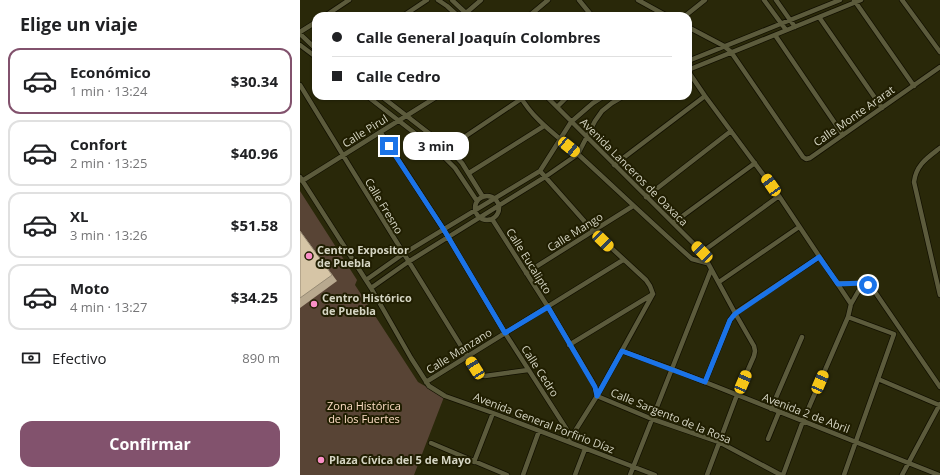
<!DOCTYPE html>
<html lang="es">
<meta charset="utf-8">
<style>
body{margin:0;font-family:"Open Sans",sans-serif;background:#f2f2f2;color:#202124;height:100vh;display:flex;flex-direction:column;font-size:15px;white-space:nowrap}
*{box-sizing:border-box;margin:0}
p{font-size:13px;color:#757577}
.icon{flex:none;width:22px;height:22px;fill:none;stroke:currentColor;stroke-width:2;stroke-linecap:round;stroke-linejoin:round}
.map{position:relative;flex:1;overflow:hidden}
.side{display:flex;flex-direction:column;background:#fff;width:300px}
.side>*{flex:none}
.hud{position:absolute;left:12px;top:12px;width:380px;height:88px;border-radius:12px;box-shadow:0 1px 3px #0004;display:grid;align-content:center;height:88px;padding:0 20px;background:#fff}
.end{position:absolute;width:18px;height:18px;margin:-9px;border:5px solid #1a73e8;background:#fff;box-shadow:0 0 0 2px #fff}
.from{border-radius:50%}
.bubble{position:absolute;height:28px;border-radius:12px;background:#fff;box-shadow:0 1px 3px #0004;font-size:13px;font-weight:700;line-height:28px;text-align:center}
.car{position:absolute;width:12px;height:24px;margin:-12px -6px;border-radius:5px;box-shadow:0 0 3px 1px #0007;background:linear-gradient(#f5c518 24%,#345 0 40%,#f5c518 0 76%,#345 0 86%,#f5c518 0)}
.hud b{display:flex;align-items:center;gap:14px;height:38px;font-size:15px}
.hud b+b{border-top:1px solid #e0e0e0}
.hud i{width:10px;height:10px;background:#202124}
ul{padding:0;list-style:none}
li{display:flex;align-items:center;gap:12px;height:66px;margin:0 8px 6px;padding:0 12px;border:2px solid #e0e0e0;border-radius:12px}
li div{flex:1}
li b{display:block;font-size:15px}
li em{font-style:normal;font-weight:700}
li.current{border-color:#82526d}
li>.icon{width:36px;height:36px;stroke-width:1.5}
h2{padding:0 20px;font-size:18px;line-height:48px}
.pay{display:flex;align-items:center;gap:10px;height:44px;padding:0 20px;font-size:15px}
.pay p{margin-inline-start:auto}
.primary-button{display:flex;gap:8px;margin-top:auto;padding:8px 20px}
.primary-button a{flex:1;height:46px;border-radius:12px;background:#82526d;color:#fff;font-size:16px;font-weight:700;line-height:46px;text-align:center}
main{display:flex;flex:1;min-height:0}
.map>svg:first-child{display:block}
</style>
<main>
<section class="side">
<h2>Elige un viaje</h2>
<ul>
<li class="current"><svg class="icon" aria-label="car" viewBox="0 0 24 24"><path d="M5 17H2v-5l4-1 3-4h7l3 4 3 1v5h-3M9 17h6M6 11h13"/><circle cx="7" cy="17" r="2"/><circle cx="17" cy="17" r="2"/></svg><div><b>Económico</b><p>1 min · 13:24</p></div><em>$30.34</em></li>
<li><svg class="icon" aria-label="car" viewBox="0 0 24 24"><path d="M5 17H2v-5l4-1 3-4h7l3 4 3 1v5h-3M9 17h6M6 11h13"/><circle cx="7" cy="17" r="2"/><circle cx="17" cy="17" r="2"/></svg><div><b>Confort</b><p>2 min · 13:25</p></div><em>$40.96</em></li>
<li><svg class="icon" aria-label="car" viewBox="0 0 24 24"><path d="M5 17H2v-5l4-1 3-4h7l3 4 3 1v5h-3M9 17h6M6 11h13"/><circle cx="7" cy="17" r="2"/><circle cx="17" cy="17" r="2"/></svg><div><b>XL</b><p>3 min · 13:26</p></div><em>$51.58</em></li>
<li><svg class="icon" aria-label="car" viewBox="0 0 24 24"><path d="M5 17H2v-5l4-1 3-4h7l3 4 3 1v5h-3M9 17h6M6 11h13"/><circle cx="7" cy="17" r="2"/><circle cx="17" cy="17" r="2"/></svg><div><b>Moto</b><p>4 min · 13:27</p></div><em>$34.25</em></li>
</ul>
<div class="pay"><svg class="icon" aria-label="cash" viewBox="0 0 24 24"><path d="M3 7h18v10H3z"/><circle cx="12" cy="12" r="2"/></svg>Efectivo<p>890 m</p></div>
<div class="primary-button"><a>Confirmar</a></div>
</section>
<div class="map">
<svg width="640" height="475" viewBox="0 0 640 475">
<rect width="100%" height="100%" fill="#292809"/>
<!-- green -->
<path fill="#584435" d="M0 191 57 280 55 285 118 382 144 397 114 475H0Z"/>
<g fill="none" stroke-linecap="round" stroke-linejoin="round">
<!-- minor casing -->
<g stroke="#121000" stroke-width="6">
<path id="minor" d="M138 0 147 6 158 16
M152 0 169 16
M279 0 292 16
M338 0 367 16
M464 0 486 30
M476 0 495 27
M554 0 614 86
M602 0 640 52
M166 13 181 0
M25 16 49 0
M103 16 127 0
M229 16 248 0
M385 16 405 0
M519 17 582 108
M388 27 424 46 431 52 503 157 506 159 510 158 640 67
M0 32 16 22
M0 34 16 49
M475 35 543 135
M0 45 16 57
M388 61 540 0
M388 70 561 0
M388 71 405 96 479 196 551 304
M0 85C59 182 119 278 179 375L185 376 228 370
M67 96 139 152 155 168 177 201
M81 96 148 148 162 163 183 197
M220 96C234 121 259 137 280 156 317 190 354 225 392 259L407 263
M246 96 402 252 435 313 454 346 455 351 454 356 437 395 407 475
M257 107 268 96
M81 133 144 230 205 333 271 436
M148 148 221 99
M640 148C627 158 616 165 614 182L640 295
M314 165 405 96
M240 171 293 231 346 280 350 286 353 294
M169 173 244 126
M0 177 71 288 111 358 129 386 145 396 193 413 355 475
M2 181 138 96
M175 208a12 12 0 1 1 24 0a12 12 0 1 1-24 0Z
M346 197 431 131
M192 219 248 307 292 381 295 387 297 396 352 419 419 442 481 475
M373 223 455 163
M402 252 479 196
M226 273 333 206
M66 280 103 254 240 171 271 122 293 103 304 96
M419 282 499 227
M538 283H563L573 289 640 387
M71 288 108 262 245 177 278 154 295 121 302 111 312 103 324 96
M269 345 353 294
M322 351 372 369 639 475
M578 379 639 405
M126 382 323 260
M405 382 430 320 435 313 519 257
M471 409 502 337
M270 439 297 396 353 294
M468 439 479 412
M131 443 207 475
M174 462 193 413
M223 475 239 431
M275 475 285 449
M330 475 411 270
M483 475 503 421 548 317 551 304 563 283
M544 475 594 334 548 317
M602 475 640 404"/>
</g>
<!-- minor -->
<use href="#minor" stroke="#5c5b3c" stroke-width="4.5"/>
</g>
<!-- wall -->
<path fill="#b8a98f" d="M0 231 37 281 0 308Z"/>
<!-- building -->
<path fill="#d6c5a6" stroke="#968a74" d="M0 231 32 275 0 298Z"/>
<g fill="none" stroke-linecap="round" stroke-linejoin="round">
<!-- route -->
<path stroke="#1a73e8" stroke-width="5" d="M89 146 144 230 205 333 248 307 295 387 297 396 322 351 405 382 430 320 435 314 519 257 538 284 563 283 568 285"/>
</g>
<!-- markers -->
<g fill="#fa8fc7" stroke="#201e01" stroke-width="1.5">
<circle cx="9" cy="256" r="4"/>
<circle cx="14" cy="304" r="4"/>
<circle cx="21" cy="460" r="4"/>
</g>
<g text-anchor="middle" stroke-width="4" stroke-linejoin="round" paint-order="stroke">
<!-- street labels -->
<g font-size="11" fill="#d5d5c3" stroke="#201e01">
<text transform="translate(554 116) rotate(-35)" y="4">Calle Monte Ararat</text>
<text transform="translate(65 131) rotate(-32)" y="4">Calle Pirul</text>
<text transform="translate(334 172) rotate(45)" y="4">Avenida Lanceros de Oaxaca</text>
<text transform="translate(84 206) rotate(59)" y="4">Calle Fresno</text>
<text transform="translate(275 232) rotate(-32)" y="4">Calle Mango</text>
<text transform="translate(229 261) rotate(58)" y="4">Calle Eucalipto</text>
<text transform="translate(159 351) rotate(-32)" y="4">Calle Manzano</text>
<text transform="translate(240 371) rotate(57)" y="4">Calle Cedro</text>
<text transform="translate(506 413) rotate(21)" y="4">Avenida 2 de Abril</text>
<text transform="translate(371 416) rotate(22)" y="4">Calle Sargento de la Rosa</text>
<text transform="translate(244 423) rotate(21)" y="4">Avenida General Porfirio Díaz</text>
</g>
<!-- poi labels -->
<g font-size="11" font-weight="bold" fill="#d5d5c3" stroke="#201e01" text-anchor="start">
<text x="17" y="254">Centro Expositor<tspan x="17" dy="13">de Puebla</tspan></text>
<text x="22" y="302">Centro Histórico<tspan x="22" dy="13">de Puebla</tspan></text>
<text x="29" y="464">Plaza Cívica del 5 de Mayo</text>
</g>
<!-- park labels -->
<g font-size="11" fill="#fdddc4" stroke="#201e01">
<text x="64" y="410">Zona Histórica<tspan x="64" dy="13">de los Fuertes</tspan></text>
</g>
</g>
</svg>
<i class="end from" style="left:568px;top:285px"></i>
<i class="end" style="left:89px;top:146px"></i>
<div class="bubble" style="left:103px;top:132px;width:66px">3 min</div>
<i class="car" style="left:269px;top:147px;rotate:129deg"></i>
<i class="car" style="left:471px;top:185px;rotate:325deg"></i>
<i class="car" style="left:303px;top:241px;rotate:134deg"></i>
<i class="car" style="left:402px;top:252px;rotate:315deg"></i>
<i class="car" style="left:175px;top:368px;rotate:328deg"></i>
<i class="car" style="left:443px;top:382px;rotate:23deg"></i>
<i class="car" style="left:520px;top:382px;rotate:23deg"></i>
<div class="hud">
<b><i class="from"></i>Calle General Joaquín Colombres</b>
<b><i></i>Calle Cedro</b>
</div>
</div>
</main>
